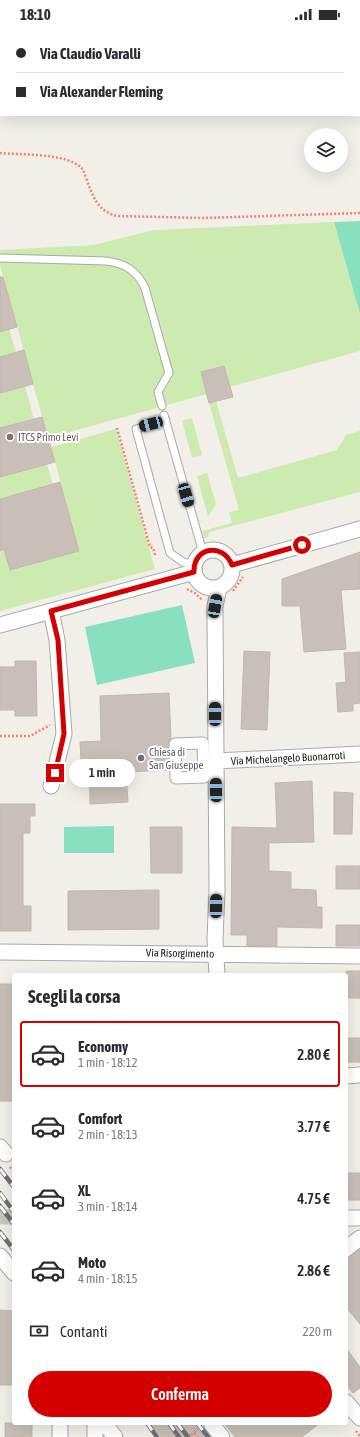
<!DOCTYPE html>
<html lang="it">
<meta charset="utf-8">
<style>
body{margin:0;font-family:"Asap Condensed",sans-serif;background:#f7f7f7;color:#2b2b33;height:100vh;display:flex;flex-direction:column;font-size:15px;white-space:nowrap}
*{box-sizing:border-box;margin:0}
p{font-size:13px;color:#7c7c81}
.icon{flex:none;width:22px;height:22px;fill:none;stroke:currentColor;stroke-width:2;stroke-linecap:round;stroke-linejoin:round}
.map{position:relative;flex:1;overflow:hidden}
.side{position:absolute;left:12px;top:945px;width:336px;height:452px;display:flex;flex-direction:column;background:#fff;border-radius:4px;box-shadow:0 4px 16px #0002}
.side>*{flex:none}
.banner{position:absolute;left:0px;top:0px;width:360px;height:88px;box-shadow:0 4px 16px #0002;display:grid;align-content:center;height:88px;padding:0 16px;background:#fff}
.controls{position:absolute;left:304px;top:100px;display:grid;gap:8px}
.controls a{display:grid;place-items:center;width:44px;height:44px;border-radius:50%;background:#fff;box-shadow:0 4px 16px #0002;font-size:20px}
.end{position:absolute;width:18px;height:18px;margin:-9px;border:5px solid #d40000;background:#fff;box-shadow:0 0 0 2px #fff}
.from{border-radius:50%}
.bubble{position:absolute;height:28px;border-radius:14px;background:#fff;box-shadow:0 4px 16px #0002;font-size:13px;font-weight:600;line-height:28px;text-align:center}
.car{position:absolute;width:12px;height:24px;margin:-12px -6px;border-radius:5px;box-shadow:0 0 3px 1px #0007;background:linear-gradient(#222 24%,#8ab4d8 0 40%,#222 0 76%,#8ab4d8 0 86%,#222 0)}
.banner b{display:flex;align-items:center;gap:14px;height:38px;font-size:15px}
.banner b+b{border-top:1px solid #e1e1e2}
.banner i{width:10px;height:10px;background:#2b2b33}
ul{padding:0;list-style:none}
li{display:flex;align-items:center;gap:12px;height:66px;margin:0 8px 6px;padding:0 8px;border:2px solid transparent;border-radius:4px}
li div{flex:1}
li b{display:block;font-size:15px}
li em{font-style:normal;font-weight:600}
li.selected{border-color:#d40000}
li>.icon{width:36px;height:36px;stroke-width:1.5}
h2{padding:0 16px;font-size:18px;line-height:48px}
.pay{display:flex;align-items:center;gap:10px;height:44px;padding:0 16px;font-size:15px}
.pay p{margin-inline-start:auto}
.cta{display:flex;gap:8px;margin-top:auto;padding:8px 16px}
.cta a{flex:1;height:46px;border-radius:24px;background:#d40000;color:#fff;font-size:16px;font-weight:600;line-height:46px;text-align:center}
.status{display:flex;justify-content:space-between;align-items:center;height:28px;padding:0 20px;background:#fff;direction:ltr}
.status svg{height:11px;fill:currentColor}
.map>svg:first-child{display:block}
</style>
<div class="status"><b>18:10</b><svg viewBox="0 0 49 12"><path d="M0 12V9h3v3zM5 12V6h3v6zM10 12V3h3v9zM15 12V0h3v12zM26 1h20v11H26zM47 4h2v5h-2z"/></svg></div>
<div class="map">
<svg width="360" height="1409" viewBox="0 0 360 1409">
<rect width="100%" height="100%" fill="#f2efe9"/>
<!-- grass -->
<path fill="#cdebb0" d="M334 194 360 286V323L230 359 224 338 201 344 207 366 48 410 0 237V222L94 217 154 202Z
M9 301 16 324 0 329V304Z
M25 358 34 391 0 400V365Z
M216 373 238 450 337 422 346 407 360 403V464L210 504 207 510 204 511 202 503 232 495 229 484 239 482 209 375Z
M192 390 202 427 192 430 182 393Z
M116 401 155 541 0 583V523L4 521 10 542 79 523 51 419Z
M47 436 53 456 0 471V445Z
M207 445 216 476 208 489 197 448Z"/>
<!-- pitch -->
<path fill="#88e0be" d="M360 193V286L334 194Z
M182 577 195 635 97 657 85 599Z
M114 798V825H64V799Z"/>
<!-- building -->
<path fill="#c7bfb8" stroke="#c4b6ab" d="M0 249H3L17 299 0 304Z
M24 322 33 356 0 365V329Z
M224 338 233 369 209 375 201 344Z
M42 389 55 434 0 449V400Z
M60 454 79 523 10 542 4 521 0 523V471Z
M360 524V561L341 562 346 621 304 624 300 578H282V551Z
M244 623 270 624 267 702 241 701Z
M360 624V675L353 676V683L338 684 336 655 346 654 344 625Z
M15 633H36L37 688H15V682H0V639H15Z
M169 665 171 710 168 716 169 742 126 744 128 774 90 776 89 733H81L80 714 101 713 100 668Z
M312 753 314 814 269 815V843L291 844V861L316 862 317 879H322V900L277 899V918H247V907H231L232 799 277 800 275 755Z
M334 764 353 765 352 806H334Z
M0 776H35V788H30V805H23V878H31V903H0Z
M150 799H182V845H151Z
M336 838H360V861H336Z
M159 862V901L68 902V863Z
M336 897H360V918H336Z
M346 943H360V970H346Z
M0 956H12V958H14V1073H0Z
M346 1010H360V1034H346Z
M348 1145H360V1172H348Z
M360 1221V1296L346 1279V1232Z
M0 1282 14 1283V1357H0Z
M346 1320 360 1339V1360L353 1365 346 1356Z
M5 1395H32V1409H5Z
M150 1395H193L204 1409H161Z
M224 1395H320L302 1409H235Z"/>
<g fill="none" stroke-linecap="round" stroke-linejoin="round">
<!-- minor-tunnel -->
<path stroke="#c8c6c1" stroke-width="15" stroke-dasharray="15 8" stroke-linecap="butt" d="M0 1189H14"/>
<!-- service casing -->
<g stroke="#a9a9a9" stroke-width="9">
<path id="service" d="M0 230 106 233C125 235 137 243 145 260L169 345 158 364 162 378
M164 387 201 518 204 524
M166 392 136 401 170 525 183 534 194 537"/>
</g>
<!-- pedestrian casing -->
<g stroke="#a9a9a9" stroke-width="13">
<path id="pedestrian" d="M203 715 204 749 176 750 175 716Z"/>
</g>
<!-- minor casing -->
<g stroke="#a9a9a9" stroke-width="17">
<path id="minor" d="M194 541a19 19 0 1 1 38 0a19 19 0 1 1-38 0Z
M232 537 360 501
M51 583 57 612 64 706 51 758
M0 597 194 544
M216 733 360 726
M0 924 360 928
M217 947 215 911 217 863 215 590V578L219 560
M346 1048 360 1047
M0 1119 6 1126
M346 1190H360
M346 1221 360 1210
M0 1228 14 1245
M346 1374 360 1390
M104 1395 115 1409
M211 1395 222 1409
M60 1409V1395
M95 1409V1395"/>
</g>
<!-- path -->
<path stroke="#fa8072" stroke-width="2.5" stroke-dasharray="2 2" stroke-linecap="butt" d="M0 125C22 127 59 125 78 137 83 140 84 144 86 150 93 168 97 183 117 188L204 190 360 185
M117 400 150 519 153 520 155 527
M187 561 195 565 202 572
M233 563 243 549
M0 708H30L50 697
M10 1139 14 1145
M356 1403 360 1408
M194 1405 197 1409
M191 1407 198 1401"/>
<!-- service -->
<use href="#service" stroke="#fff" stroke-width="7"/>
<!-- pedestrian -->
<use href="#pedestrian" stroke="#fff" stroke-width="11"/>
<!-- minor -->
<use href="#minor" stroke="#fff" stroke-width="15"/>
<!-- rail casing -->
<g stroke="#707070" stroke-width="4.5">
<path id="rail" d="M0 1141 14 1159
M0 1165 14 1184
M0 1178 14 1196
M0 1204 14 1222
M147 1395 157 1409
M169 1395 179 1409
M177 1395 188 1409
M197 1395 208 1409"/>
</g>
<!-- rail -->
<use href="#rail" stroke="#fff" stroke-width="3" stroke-dasharray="9" stroke-linecap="butt"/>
</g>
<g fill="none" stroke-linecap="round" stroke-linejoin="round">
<!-- route -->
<path stroke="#d40000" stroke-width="5" d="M55 745 64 706 58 612 51 583 194 544C193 519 223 514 232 537L302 517"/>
</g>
<!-- markers -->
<circle fill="#8d6e63" stroke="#fff" stroke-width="1.5" cx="10" cy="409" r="4"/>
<circle fill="#6b7280" stroke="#fff" stroke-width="1.5" cx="141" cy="730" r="4"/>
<g text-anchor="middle" stroke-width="4" stroke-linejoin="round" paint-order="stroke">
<!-- education labels -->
<g font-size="11" fill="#785e54" stroke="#fff" text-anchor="start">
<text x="18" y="413">ITCS Primo Levi</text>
</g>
<!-- worship labels -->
<g font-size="11" fill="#5b616d" stroke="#fff" text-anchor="start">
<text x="149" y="728">Chiesa di<tspan x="149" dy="13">San Giuseppe</tspan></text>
</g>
<!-- street labels -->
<g font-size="11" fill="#222" stroke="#fff">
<text transform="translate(288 730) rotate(-3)" y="4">Via Michelangelo Buonarroti</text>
<text transform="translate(180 925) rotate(1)" y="4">Via Risorgimento</text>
</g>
</g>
</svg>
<div class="controls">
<a><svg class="icon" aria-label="layers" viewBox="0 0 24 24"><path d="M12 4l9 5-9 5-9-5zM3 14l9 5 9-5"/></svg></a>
</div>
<i class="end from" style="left:302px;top:517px"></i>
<i class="end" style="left:55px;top:745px"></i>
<div class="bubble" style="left:69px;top:731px;width:66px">1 min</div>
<i class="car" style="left:151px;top:396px;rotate:255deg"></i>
<i class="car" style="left:186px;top:467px;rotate:164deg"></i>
<i class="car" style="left:215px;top:578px;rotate:10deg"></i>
<i class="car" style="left:215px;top:686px;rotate:0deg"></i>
<i class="car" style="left:216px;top:762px;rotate:359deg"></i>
<i class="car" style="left:216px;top:878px;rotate:1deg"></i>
<div class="banner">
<b><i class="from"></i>Via Claudio Varalli</b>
<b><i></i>Via Alexander Fleming</b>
</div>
<section class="side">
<h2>Scegli la corsa</h2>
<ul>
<li class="selected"><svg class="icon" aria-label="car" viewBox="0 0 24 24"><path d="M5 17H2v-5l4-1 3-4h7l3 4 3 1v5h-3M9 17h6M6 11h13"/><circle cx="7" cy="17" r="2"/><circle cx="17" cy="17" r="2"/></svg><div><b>Economy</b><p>1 min · 18:12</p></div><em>2.80 €</em></li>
<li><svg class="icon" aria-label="car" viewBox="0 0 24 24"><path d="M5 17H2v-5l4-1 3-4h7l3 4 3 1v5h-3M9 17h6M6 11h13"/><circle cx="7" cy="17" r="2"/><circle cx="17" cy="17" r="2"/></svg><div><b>Comfort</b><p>2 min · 18:13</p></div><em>3.77 €</em></li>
<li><svg class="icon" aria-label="car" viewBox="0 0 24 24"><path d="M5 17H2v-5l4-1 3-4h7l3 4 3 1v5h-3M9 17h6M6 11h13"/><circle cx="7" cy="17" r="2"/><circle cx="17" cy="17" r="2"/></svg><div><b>XL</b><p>3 min · 18:14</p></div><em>4.75 €</em></li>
<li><svg class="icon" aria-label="car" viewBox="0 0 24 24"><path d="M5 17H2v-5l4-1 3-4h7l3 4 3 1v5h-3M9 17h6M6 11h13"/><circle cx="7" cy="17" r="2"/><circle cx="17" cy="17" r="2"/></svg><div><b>Moto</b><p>4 min · 18:15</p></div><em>2.86 €</em></li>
</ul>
<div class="pay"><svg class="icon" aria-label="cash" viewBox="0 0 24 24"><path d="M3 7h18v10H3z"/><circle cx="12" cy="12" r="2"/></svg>Contanti<p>220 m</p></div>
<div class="cta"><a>Conferma</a></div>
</section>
</div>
